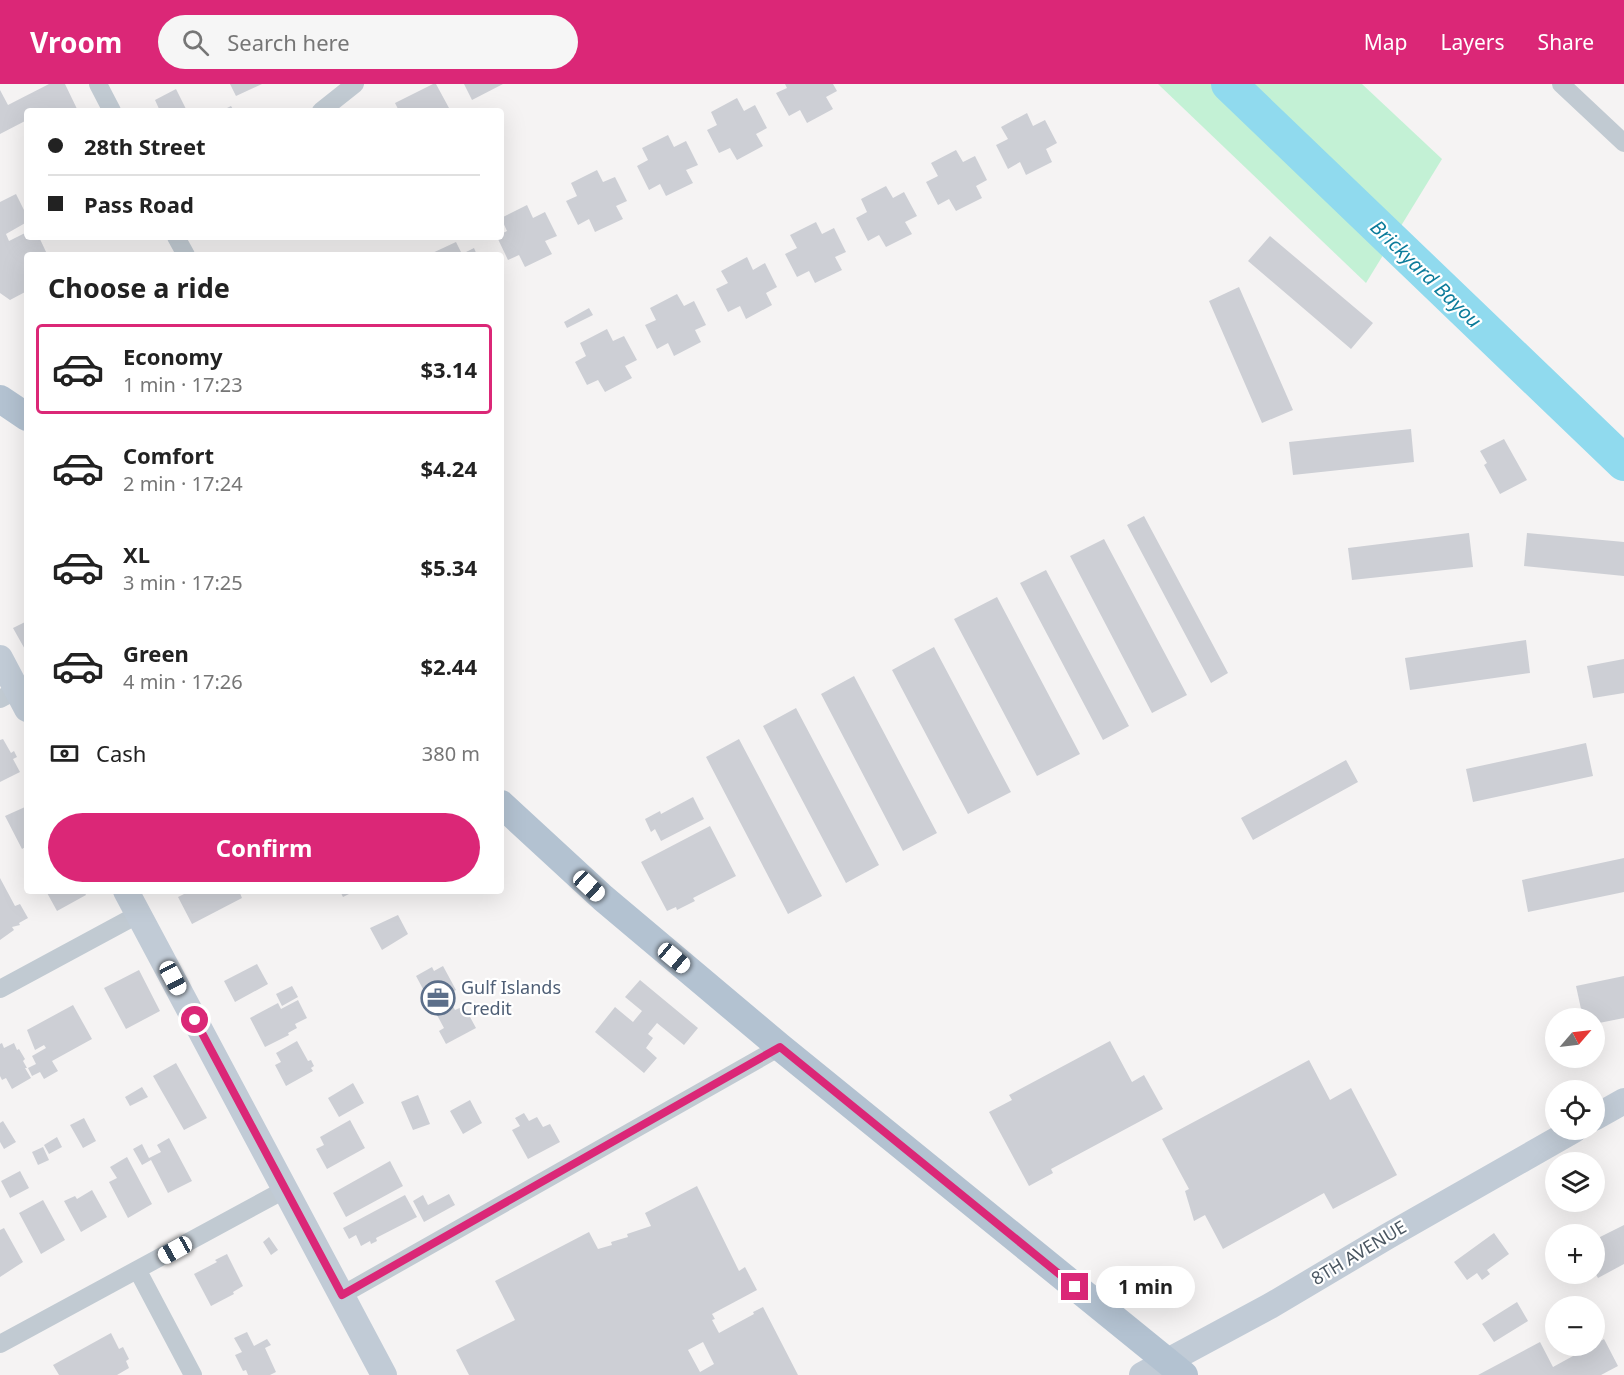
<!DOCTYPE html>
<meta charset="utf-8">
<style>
body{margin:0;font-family:"Noto Sans",sans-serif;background:#f6f6f6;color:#222;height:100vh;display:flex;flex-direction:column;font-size:22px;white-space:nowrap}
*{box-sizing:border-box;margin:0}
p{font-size:20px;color:#767676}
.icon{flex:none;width:33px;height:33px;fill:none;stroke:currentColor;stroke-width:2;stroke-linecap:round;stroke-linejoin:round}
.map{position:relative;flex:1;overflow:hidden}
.drawer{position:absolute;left:24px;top:168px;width:480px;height:642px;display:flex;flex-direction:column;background:#fff;border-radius:6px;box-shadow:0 6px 24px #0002}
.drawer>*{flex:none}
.top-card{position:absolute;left:24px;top:24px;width:480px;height:132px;border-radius:6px;box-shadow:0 6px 24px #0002;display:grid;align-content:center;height:132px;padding:0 24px;background:#fff}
.needle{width:39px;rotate:62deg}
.buttons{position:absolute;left:1545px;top:924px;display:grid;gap:12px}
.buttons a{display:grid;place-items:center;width:60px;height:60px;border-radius:50%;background:#fff;box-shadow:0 6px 24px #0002;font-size:30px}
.end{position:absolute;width:27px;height:27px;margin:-14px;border:8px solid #db2777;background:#fff;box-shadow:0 0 0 3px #fff}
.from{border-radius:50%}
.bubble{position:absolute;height:42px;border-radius:21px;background:#fff;box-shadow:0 6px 24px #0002;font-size:20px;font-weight:700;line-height:42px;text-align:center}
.car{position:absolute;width:18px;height:36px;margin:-18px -9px;border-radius:8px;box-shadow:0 0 4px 2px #0007;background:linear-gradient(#fff 24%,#345 0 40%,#fff 0 76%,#345 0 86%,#fff 0)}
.top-card b{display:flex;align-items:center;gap:21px;height:57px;font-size:22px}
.top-card b+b{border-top:2px solid #e0e0e0}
.top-card i{width:15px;height:15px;background:#222}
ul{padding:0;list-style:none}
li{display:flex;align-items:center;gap:18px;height:90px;margin:0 12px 9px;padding:0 12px;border:3px solid transparent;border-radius:6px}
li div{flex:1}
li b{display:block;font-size:22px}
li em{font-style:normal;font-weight:700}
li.current{border-color:#db2777}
li>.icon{width:54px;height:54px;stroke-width:1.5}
h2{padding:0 24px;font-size:27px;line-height:72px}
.pay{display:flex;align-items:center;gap:15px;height:66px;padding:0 24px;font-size:22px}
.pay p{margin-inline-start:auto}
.button{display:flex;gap:12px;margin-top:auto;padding:12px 24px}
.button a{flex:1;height:69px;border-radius:36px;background:#db2777;color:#fff;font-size:24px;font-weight:700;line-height:69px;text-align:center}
header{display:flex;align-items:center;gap:36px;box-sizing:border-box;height:84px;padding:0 30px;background:#db2777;color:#fff}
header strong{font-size:28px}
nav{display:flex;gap:33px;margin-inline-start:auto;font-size:21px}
.search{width:420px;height:54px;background:#f6f6f6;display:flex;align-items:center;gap:15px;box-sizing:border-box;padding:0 21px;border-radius:33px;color:#767676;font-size:22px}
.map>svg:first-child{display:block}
</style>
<header>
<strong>Vroom</strong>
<div class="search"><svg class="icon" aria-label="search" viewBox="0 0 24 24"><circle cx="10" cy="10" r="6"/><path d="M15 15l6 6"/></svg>Search here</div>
<nav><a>Map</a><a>Layers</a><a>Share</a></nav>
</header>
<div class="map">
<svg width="1624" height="1291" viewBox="0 0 1624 1291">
<rect width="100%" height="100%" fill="#f5f3f3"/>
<!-- green -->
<path fill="#c3f1d5" d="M1158 0H1362L1442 75 1366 199Z"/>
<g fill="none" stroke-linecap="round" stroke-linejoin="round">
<!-- river -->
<path stroke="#90daee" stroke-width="36" d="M1229 0 1624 379"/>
</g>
<!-- building -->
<path fill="#cdcfd5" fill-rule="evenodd" d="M49 0H65L78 27H27V36L0 50V6L8 21Z
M230 0H262L236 12Z
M433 0H436L449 24 442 27H399L395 19Z
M464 0H503L472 16Z
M785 0H833L837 7 826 13 833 25 807 39 800 26 789 32 776 9 787 4Z
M176 5 187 27H160L155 16Z
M737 14 744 27 755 21 767 44 756 50 763 62 737 76 730 64 719 69 707 46 717 41 711 28Z
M231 22 234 27H221Z
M1027 29 1033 42 1045 36 1057 59 1046 65 1052 78 1026 91 1020 78 1008 85 996 61 1008 55 1001 43Z
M668 51 674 63 686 57 698 81 686 86 693 99 666 112 660 100 649 106 637 82 648 76 642 64Z
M956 66 963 78 975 72 987 96 976 102 982 114 956 127 949 115 938 121 926 98 938 92 931 79Z
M597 86 603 98 615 93 627 117 616 122 623 135 595 148 589 135 578 141 566 117 577 112 571 99Z
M886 102 893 114 904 108 917 132 905 138 912 150 886 163 879 151 868 157 856 134 867 128 861 115Z
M16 110 27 132V138L6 150 9 157 27 148V153H39L47 170 27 171V207L10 216 0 209V118Z
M527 121 533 134 545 128 557 152 545 157 552 170 525 183 519 171 508 176 497 153H501V150L507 147 501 134Z
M816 138 822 150 834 144 846 168 835 173 842 186 815 199 809 187 797 193 785 170 797 164 790 151Z
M1270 152 1373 239 1351 265 1248 177Z
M456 158 462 170 474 164 477 171H428Z
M747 173 753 186 765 179 777 203 766 209 772 221 746 235 740 222 728 228 716 205 728 199 721 187Z
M1239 203 1293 326 1262 339 1209 217Z
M677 210 684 222 694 217 706 241 695 246 701 258 674 272 668 259 657 265 645 241 656 236 650 224Z
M589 224 593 231 567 244 564 238Z
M607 245 613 257 624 252 637 276 625 282 632 294 605 308 598 296 587 301 575 278 586 272 580 259Z
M1411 345 1414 378 1293 391 1289 358Z
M1504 355 1527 396 1500 410 1484 381 1487 379 1480 367Z
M1144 432 1228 589 1211 599 1127 441Z
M1469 449 1473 483 1352 496 1348 464Z
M1527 449 1624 458V492L1524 482Z
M1104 455 1187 611 1152 629 1070 472Z
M1046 486 1129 642 1103 656 1020 499Z
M997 513 1080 670 1037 692 954 535Z
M27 537V569L13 544Z
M1526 556 1530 589 1410 606 1405 574Z
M934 563 1011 708 968 730 892 586Z
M1624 575V609L1593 614 1587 582Z
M854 592 937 749 903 767 821 610Z
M796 624 879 781 846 799 763 642Z
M3 655 11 669 14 667 17 673 13 675 20 688 0 698V656Z
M739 655 822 812 788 830 706 673Z
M1586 659 1593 692 1473 718 1466 685Z
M1346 676 1358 698 1253 756 1241 734Z
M693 713 704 735 661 757 655 745 651 748 645 735 660 727 661 730Z
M25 723 27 726V762L22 765 5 732Z
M710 742 736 792 693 814 695 817 677 826 676 823 667 827 641 778Z
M1624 774V808L1528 828 1522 796Z
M0 794 15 822 20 820 28 834 19 839 20 841 12 843 14 846 0 856Z
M46 807H84L86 811 57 827Z
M190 807H239L242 814 192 840 178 813Z
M340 807H355L343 813Z
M398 831 408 850 382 866 370 844Z
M257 880 268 900 235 918 224 897Z
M443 882 456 906 447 911 455 926 464 922 476 944 446 960 439 947 444 944 416 892 432 883 434 887Z
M139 886 160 927 126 945 104 904Z
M1624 892V934L1594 940V934H1583L1576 902Z
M640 896 698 944 684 961 657 939 648 950 653 954 646 964 657 974 644 989 595 948 615 923 633 938 642 927 625 913Z
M292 902 298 913 282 922 276 910Z
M298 916 307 934 295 940 297 944 288 949 289 951 265 963 250 934 278 919 281 925Z
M73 921 92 955 52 977 58 987 44 995 40 988 32 992 28 984 36 980 32 972 46 964 44 961 35 966 27 946Z
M297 957 308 977 311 976 314 982 311 984 313 987 286 1002 275 981 281 978 276 969Z
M1110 957 1132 998 1144 991 1163 1025 1051 1085 1053 1089 1029 1102 989 1028 1012 1016 1009 1011Z
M2 959 4 964 14 959 17 966 19 965 25 975 23 977 27 984H25L31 994 12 1005 6 994 2 996 0 992V960Z
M1309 976 1330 1016 1351 1004 1397 1091 1333 1125 1324 1109 1223 1165 1205 1131 1194 1137 1185 1107 1189 1105 1162 1055Z
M176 979 207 1034 184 1046 153 992Z
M353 999 364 1019 339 1033 328 1014Z
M142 1003 148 1013 130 1022 125 1013Z
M418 1011 430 1040 413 1046 401 1018Z
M470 1016 482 1039 463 1050 450 1027Z
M524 1029 529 1037 537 1033 543 1043 550 1040 560 1058 528 1075 512 1046 520 1042 515 1034Z
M84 1034 96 1057 83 1064 70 1041Z
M350 1036 365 1064 327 1085 316 1065 324 1061 320 1053Z
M3 1037 16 1058 4 1065 0 1058V1039Z
M57 1053 62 1063 49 1070 44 1061Z
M169 1054 192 1097 168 1109 151 1076 142 1081 133 1065 142 1060 149 1074 161 1068 157 1061Z
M43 1063 49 1076 38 1081 32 1068Z
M127 1073 152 1120 128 1134 109 1098 117 1094 110 1083Z
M390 1077 403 1102 346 1133 333 1109Z
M20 1087 29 1104 10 1114 1 1097Z
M697 1102 739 1187 745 1183 757 1206 712 1230 715 1235 712 1236 719 1249 754 1230 753 1228 763 1223 798 1291H469L456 1266 515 1236 495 1197 589 1148 598 1165 612 1161 611 1158 628 1153 627 1150 651 1142 645 1129ZM703 1258 714 1280 700 1288 688 1266Z
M92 1106 107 1133 81 1148 64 1117 75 1112 77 1115Z
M449 1110 455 1121 424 1138 413 1117 423 1111 428 1121Z
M405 1111 417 1133 376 1154 377 1157 371 1160 370 1157 361 1162 356 1151 349 1155 343 1144Z
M43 1116 65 1156 41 1170 19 1129Z
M1624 1141V1180L1598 1194 1594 1187V1156Z
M4 1144 23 1178 0 1193V1146Z
M1494 1149 1509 1170 1487 1186 1490 1190 1482 1196 1477 1189 1467 1196 1454 1178Z
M269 1153 278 1166 271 1171 263 1158Z
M227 1170 243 1202 233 1208 234 1210 211 1222 194 1190 217 1178 215 1176Z
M1517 1218 1528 1237 1494 1258 1482 1240Z
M247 1248 254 1262 267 1255 271 1261 265 1264 276 1288 270 1291H248L246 1286 243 1287 235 1271 242 1268 234 1254Z
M111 1249 119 1265 123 1263 129 1275 126 1277 129 1284 117 1291H59L53 1281Z
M1604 1255 1618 1282 1601 1291H1478L1540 1258 1553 1283Z"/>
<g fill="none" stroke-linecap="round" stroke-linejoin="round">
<!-- street -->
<path stroke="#c1cad2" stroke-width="18" d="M98 0 112 27
M1561 0 1624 59
M321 27 355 0
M176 153 186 171
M0 615 17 606
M0 905 139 830
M138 1187 193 1291
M342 1211 780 963
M0 1260 286 1105"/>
<!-- secondary -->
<path stroke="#c1cbd6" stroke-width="26" d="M0 574 27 625
M126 807 384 1291
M1594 1034 1624 1017
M1142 1291 1270 1222 1388 1152 1574 1046"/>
<!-- primary -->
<path stroke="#b3c2d1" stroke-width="28" d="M0 315 27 333
M501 720 603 814 780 963 1184 1291"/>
</g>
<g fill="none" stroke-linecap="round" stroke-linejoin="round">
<!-- route -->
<path stroke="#db2777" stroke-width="8" d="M195 936 342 1211 780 963 1075 1203"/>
</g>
<!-- icons -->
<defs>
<g id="office-ring" transform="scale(1.725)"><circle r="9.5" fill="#fff" stroke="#5c6f8a" stroke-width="1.5"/><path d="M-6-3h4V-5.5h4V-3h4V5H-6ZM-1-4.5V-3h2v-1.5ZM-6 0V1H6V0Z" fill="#5c6f8a"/></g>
</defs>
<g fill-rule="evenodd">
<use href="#office-ring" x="438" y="914"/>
</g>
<g text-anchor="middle" stroke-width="4.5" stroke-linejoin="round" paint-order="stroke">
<!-- service labels -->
<g font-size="18" fill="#4e5e75" stroke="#fff" text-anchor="start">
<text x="461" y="910">Gulf Islands<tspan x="461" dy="21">Credit</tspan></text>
</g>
<!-- street labels -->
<g font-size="18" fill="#4a5661" stroke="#fff">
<text transform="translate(1359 1169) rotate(-31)" y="6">8TH AVENUE</text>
</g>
<!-- water labels -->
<g font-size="20" font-style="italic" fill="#0c7c9b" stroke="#fff">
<text transform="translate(1426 190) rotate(44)" y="7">Brickyard Bayou</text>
</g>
</g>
</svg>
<div class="buttons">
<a><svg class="needle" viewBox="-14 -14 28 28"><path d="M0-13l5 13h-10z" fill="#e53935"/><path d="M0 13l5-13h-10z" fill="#767676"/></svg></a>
<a><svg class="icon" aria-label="locate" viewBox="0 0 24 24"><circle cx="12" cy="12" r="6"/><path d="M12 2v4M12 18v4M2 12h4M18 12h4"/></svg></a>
<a><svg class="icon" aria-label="layers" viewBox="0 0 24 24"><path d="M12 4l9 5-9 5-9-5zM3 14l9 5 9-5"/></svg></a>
<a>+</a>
<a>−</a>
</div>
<i class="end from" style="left:195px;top:936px"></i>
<i class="end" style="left:1075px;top:1203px"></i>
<div class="bubble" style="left:1096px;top:1182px;width:99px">1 min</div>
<i class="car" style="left:589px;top:802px;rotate:133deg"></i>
<i class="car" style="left:674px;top:874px;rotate:130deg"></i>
<i class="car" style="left:173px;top:894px;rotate:152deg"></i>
<i class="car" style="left:175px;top:1166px;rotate:241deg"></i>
<div class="top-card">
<b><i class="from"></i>28th Street</b>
<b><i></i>Pass Road</b>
</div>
<section class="drawer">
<h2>Choose a ride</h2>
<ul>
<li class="current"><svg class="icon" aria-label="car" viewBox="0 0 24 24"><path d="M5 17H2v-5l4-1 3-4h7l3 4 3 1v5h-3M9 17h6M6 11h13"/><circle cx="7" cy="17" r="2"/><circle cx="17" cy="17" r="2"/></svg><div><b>Economy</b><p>1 min · 17:23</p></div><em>$3.14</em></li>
<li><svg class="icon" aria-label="car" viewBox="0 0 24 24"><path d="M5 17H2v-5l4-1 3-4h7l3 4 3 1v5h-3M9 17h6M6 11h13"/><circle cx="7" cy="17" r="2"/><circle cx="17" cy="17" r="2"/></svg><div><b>Comfort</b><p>2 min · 17:24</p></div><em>$4.24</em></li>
<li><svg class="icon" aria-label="car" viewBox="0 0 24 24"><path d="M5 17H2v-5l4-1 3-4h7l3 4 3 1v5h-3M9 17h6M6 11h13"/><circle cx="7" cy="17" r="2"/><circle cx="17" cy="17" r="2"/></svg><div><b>XL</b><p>3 min · 17:25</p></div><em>$5.34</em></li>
<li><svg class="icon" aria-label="car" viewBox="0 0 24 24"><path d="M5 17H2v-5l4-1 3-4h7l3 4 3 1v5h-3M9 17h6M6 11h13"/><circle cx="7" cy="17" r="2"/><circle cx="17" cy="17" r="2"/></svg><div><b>Green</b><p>4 min · 17:26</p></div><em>$2.44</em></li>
</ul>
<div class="pay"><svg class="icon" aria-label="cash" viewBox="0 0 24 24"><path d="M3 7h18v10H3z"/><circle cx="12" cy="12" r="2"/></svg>Cash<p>380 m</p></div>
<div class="button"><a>Confirm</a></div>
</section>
</div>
